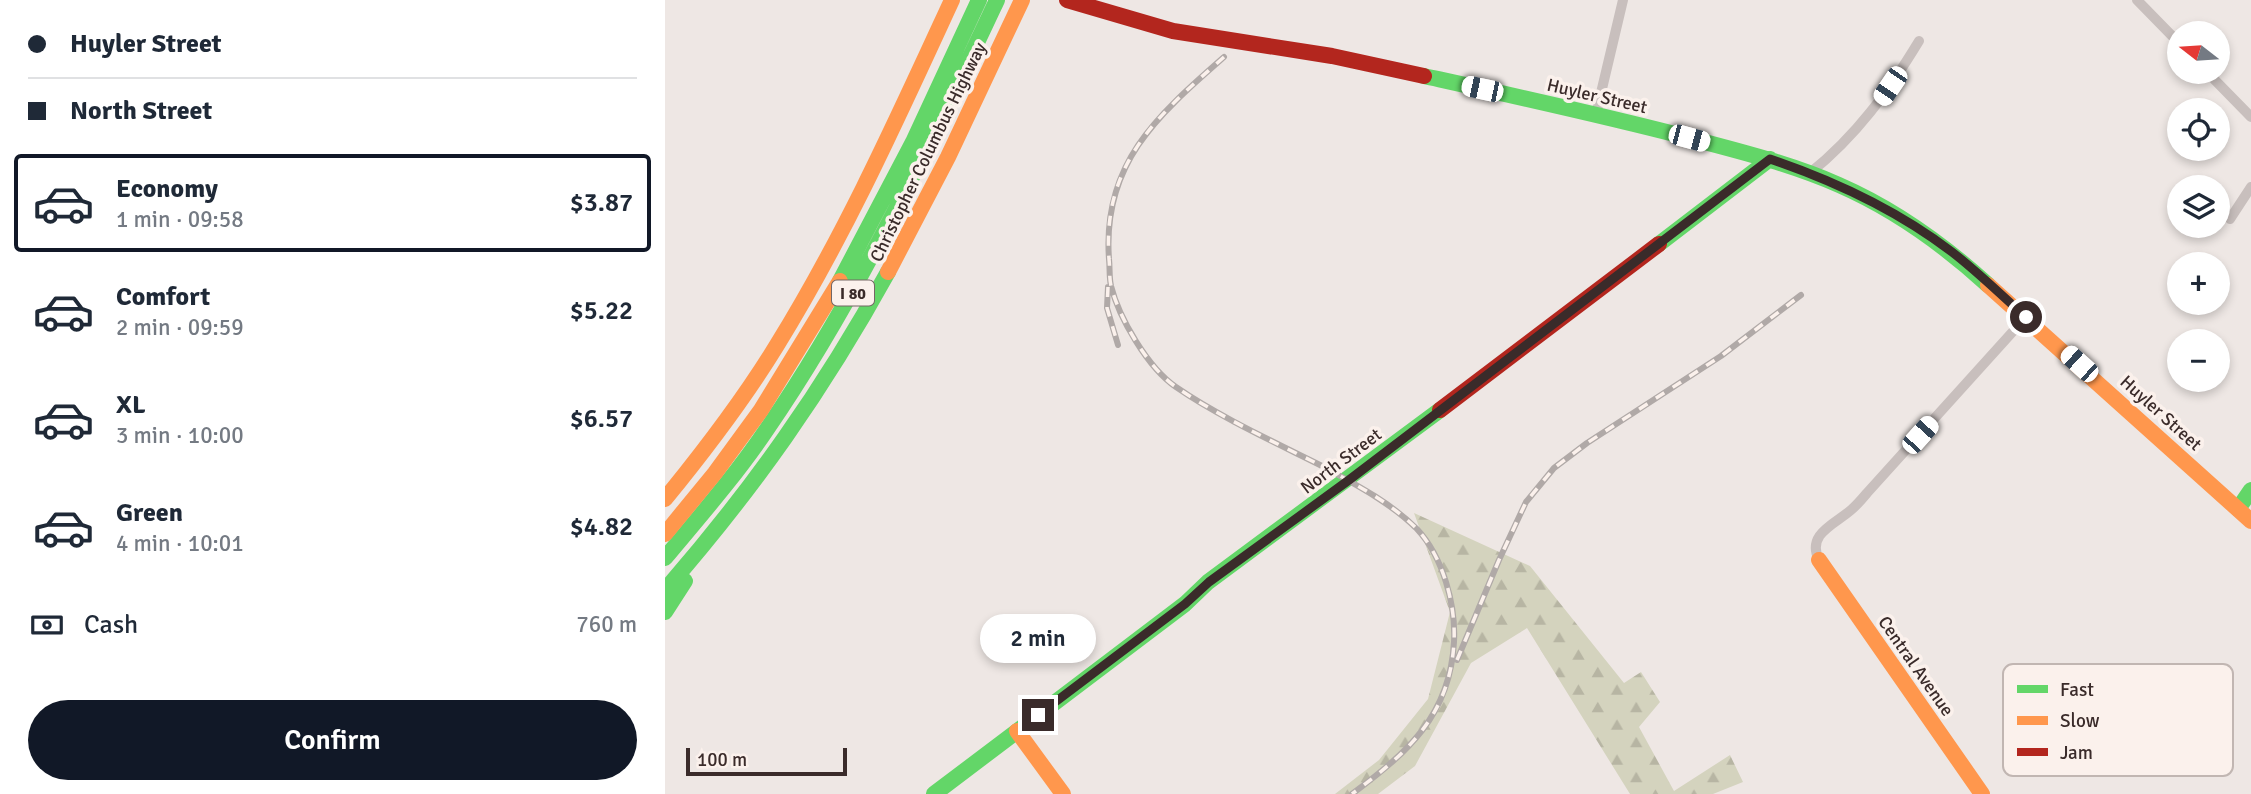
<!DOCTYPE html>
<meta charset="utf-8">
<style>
body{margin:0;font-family:Signika,sans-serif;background:#f2f2f3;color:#1f2937;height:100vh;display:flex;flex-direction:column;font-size:26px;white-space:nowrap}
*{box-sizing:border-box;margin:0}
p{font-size:23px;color:#747a83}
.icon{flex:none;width:38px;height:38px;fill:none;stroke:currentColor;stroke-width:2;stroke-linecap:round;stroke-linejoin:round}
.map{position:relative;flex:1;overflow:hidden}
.panel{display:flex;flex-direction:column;background:#fff;width:665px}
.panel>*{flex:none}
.banner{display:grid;align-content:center;height:154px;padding:0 28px;background:#fff}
.needle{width:46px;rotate:287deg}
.controls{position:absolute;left:1502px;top:21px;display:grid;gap:14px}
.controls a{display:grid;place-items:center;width:63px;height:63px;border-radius:50%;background:#fff;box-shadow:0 4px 10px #0003;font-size:35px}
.scale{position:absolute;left:21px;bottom:18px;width:161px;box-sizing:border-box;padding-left:7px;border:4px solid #3a2b2a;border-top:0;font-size:19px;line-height:24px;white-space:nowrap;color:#3a2b2a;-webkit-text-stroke:5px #fbf1ec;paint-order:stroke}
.end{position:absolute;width:32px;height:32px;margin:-16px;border:9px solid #3a2b2a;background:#fff;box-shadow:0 0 0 4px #fff}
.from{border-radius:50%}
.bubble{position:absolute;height:49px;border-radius:24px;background:#fff;box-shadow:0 4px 10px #0003;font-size:23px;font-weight:600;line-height:49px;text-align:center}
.car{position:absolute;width:21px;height:42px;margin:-21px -10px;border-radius:9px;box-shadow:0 0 5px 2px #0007;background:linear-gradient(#fff 24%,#345 0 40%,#fff 0 76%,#345 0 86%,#fff 0)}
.banner b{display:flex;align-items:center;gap:24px;height:66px;font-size:26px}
.banner b+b{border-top:2px solid #e0e1e3}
.banner i{width:18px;height:18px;background:#1f2937}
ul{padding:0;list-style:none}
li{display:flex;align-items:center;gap:21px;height:98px;margin:0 14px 10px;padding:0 14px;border:4px solid transparent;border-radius:7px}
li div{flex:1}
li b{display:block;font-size:26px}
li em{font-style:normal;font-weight:600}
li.selected{border-color:#111827}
li>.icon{width:63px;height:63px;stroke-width:1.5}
.pay{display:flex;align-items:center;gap:18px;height:77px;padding:0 28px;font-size:26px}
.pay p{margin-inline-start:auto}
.primary-button{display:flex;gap:14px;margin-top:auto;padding:14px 28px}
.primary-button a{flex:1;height:80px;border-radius:42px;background:#111827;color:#fff;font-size:28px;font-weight:600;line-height:80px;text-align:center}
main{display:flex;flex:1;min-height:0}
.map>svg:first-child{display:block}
</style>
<main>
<section class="panel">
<div class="banner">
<b><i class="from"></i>Huyler Street</b>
<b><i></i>North Street</b>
</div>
<ul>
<li class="selected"><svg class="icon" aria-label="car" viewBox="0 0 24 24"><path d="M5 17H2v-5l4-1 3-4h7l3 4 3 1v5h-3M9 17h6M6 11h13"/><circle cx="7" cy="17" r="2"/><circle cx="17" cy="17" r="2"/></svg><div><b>Economy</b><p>1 min · 09:58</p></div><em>$3.87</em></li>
<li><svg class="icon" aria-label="car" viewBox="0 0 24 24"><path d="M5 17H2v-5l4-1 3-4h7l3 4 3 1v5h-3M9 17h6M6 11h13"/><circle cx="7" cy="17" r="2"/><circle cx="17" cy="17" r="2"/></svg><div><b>Comfort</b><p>2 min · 09:59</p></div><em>$5.22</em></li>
<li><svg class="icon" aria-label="car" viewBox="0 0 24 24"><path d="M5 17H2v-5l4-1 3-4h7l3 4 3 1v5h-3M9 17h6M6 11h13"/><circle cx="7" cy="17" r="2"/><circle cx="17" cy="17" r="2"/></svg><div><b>XL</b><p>3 min · 10:00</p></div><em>$6.57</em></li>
<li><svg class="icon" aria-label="car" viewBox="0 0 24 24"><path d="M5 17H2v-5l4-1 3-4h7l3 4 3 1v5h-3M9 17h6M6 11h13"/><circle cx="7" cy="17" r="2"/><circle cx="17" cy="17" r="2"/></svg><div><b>Green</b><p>4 min · 10:01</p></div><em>$4.82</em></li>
</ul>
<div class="pay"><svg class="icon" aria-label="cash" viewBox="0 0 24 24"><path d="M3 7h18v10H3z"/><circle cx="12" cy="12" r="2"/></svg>Cash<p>760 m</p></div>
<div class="primary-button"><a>Confirm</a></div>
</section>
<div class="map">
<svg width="1586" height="794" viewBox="0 0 1586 794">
<defs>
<pattern id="forest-firs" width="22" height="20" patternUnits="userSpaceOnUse" patternTransform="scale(1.75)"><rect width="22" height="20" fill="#d4d3be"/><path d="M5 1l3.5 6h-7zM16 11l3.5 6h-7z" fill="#b7b5a3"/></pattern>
</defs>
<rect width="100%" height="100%" fill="#eee7e4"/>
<!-- forest -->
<path fill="url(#forest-firs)" d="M749 513 865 566 959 683 976 672 995 702 974 727 1009 791 1065 755 1078 782 1048 794H965L862 628 806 663 750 766 713 794H670L714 760 763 699 785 612Z"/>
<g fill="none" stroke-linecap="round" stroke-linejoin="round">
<!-- street -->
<path stroke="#c8bfbd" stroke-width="10" d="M1472 0 1514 43
M1542 72 1586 117
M931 114 958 0
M1145 173C1192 135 1223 92 1254 41
M1565 219 1586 187
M1154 560C1141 534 1170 524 1186 510 1192 505 1197 499 1202 493L1361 317"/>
<!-- fast -->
<path stroke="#63d668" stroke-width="16" d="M759 76C845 95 932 114 1017 136 1070 150 1124 163 1174 185 1229 209 1279 245 1323 285
M994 244 1105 159
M175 281 248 142 314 0
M1573 509 1586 490
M0 558C35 516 71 475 102 429 194 295 263 147 332 0
M0 590C88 489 158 390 223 272
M0 612 20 581
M269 794 520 604 543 582 775 410"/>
<!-- slow -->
<path stroke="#ff974d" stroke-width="16" d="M223 272 283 157 357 0
M1323 285 1586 521
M0 499C40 450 79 399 112 345 180 235 233 117 287 0
M0 534 50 473 96 410 175 281
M1154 560 1317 794
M352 731 398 794"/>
<!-- jam -->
<path stroke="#b3261e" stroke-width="16" d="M402 0 508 31 667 56 759 76
M775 410 994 244"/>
<!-- rail casing -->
<g stroke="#b0a9a7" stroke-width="6">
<path id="rail" d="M559 57C493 115 437 163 444 259 445 268 444 277 446 286 454 318 483 368 511 387 553 416 609 442 655 465 688 483 725 502 752 529 778 557 791 605 789 642 785 716 742 753 687 794
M443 287 442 308 453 345
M792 660 834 560 861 502 889 468 922 443 1056 356 1136 295"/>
</g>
<!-- rail -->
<use href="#rail" stroke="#fbf1ec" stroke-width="3.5" stroke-dasharray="10" stroke-linecap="butt"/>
</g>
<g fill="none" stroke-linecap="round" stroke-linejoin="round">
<!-- route -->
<path stroke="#3a2b2a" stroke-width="9" d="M373 715 520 604 544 582 684 480 1105 159C1170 181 1232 210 1287 252 1313 272 1336 295 1361 317"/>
</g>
<g text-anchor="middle" stroke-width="7" stroke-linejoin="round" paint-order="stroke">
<!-- shield labels -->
<rect fill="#fbf1ec" stroke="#746664" stroke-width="2" x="167" y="280.5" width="42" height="25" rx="5"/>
<g font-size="16" font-weight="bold" fill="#3a2b2a">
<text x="188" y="299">I 80</text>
</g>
<!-- street labels -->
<g font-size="18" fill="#3a2b2a" stroke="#fbf1ec">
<text transform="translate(932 96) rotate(13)" y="6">Huyler Street</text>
<text transform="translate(263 152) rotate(-64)" y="6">Christopher Columbus Highway</text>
<text transform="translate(1496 413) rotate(42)" y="6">Huyler Street</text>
<text transform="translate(676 461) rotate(-37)" y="6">North Street</text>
<text transform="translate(1251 666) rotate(55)" y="6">Central Avenue</text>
</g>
</g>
<!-- legend -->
<rect x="1338" y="664" width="230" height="112" rx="10" fill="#fbf1ec" stroke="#c1b6b2" stroke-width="2"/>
<rect x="1352" y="685" width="31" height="8" fill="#63d668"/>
<rect x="1352" y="716" width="31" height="9" fill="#ff974d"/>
<rect x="1352" y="748" width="31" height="8" fill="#b3261e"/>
<g font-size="19" fill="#3a2b2a">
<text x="1395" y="696">Fast</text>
<text x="1395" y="727">Slow</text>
<text x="1395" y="759">Jam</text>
</g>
</svg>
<div class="controls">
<a><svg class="needle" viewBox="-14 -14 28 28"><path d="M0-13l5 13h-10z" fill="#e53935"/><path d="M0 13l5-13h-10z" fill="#747a83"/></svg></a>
<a><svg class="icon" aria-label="locate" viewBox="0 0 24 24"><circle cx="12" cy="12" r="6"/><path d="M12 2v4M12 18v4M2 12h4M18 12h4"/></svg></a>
<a><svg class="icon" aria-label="layers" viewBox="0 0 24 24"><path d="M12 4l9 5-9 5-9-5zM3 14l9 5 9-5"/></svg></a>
<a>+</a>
<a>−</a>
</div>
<div class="scale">100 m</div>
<i class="end from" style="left:1361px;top:317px"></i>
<i class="end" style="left:373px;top:715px"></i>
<div class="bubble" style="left:315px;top:614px;width:116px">2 min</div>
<i class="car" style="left:1225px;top:86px;rotate:214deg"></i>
<i class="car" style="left:817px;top:89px;rotate:282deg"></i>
<i class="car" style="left:1024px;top:138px;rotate:105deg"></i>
<i class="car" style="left:1414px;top:364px;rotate:312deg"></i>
<i class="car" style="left:1255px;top:435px;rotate:42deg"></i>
</div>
</main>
